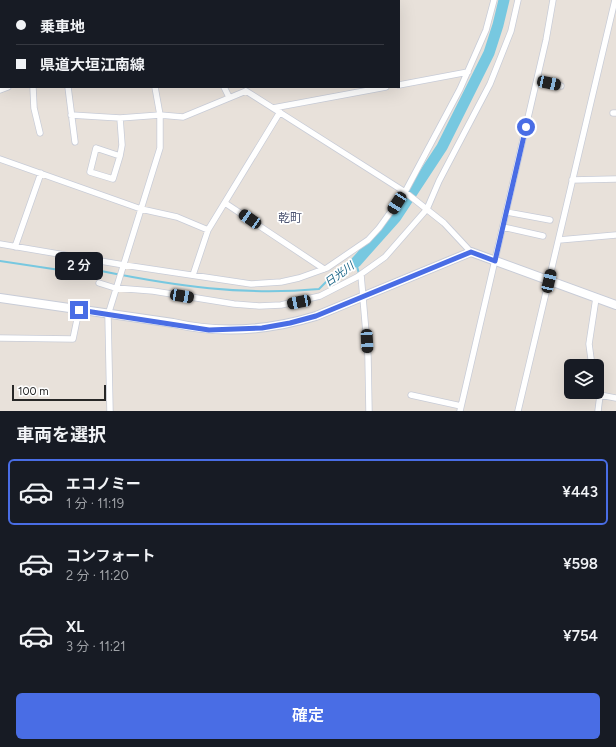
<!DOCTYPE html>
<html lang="ja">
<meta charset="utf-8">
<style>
body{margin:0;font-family:Figtree,"Noto Sans JP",sans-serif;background:#242831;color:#f1f3f6;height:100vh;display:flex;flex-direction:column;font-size:15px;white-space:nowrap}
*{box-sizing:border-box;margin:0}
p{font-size:13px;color:#9ea1a6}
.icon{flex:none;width:22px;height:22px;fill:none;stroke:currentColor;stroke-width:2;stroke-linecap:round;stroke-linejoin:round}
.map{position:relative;height:411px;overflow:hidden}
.panel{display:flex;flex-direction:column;background:#171b24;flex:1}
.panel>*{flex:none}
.guide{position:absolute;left:0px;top:0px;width:400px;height:88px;box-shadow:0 4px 16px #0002;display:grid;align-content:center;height:88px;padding:0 16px;background:#171b24}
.controls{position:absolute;left:564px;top:359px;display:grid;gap:8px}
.controls a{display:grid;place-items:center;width:40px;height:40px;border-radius:6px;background:#171b24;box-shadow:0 4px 16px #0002;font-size:20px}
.scale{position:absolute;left:12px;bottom:10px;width:94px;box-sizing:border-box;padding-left:4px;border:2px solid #272727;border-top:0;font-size:11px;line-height:14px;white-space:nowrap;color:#272727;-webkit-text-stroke:3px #fff;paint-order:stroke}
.end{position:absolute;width:18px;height:18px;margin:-9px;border:5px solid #496de5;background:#fff;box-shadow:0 0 0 2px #fff}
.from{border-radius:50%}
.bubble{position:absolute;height:28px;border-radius:6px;background:#171b24;box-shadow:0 4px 16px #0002;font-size:13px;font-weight:600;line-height:28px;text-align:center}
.car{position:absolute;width:12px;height:24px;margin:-12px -6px;border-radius:5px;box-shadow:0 0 3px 1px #0007;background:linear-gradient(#222 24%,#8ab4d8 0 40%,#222 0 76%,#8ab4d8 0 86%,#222 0)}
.guide b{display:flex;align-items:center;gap:14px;height:38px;font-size:15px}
.guide b+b{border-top:1px solid #363941}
.guide i{width:10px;height:10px;background:#f1f3f6}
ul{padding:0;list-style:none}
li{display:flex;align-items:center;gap:12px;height:66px;margin:0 8px 6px;padding:0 8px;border:2px solid transparent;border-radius:6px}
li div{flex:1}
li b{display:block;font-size:15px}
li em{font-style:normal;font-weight:600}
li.selected{border-color:#496de5}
li>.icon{width:36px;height:36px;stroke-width:1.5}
h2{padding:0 16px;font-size:18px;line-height:48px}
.primary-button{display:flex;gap:8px;margin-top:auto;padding:8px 16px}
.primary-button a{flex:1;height:46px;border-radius:6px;background:#496de5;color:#fff;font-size:16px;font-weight:600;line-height:46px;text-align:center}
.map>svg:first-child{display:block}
</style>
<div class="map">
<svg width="616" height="411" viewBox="0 0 616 411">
<rect width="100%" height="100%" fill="#e8e1da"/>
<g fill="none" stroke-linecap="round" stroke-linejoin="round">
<!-- stream -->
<path stroke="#77c8e0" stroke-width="2" d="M0 261 93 275 101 271C176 286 242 296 319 289L327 281 333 279 356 262 359 274"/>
<!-- river -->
<path stroke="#77c8e0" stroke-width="11" d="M356 262 396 217 442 147 489 53 498 25 504 0"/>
<!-- minor casing -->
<g stroke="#c8ccd7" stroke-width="7">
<path id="minor" d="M17 0V1
M57 0 58 1
M145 1V0
M237 1V0
M262 1 267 0
M537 81 561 86
M399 85 468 72
M33 87 34 108 40 133
M68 87 75 142
M224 87 229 97
M0 90 8 87
M246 91 405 192 444 223 471 252
M273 108 386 87
M613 113H616
M71 115 120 118 160 115 183 117 246 91
M120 156 113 179 90 172 96 148 120 156 122 145 120 118
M0 159 141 209 177 217 208 230 280 112
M572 180 616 179
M225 203 324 269
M507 212 550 220
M503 227 543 236
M559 240 616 235
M0 244 124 265 251 284 281 282 299 278 327 268 368 240 379 228 405 192 460 89 486 30 494 0
M15 247 41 173
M193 275 208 230
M361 275 368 356 369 411
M99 283 115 288 153 291 234 304 259 306 281 305 320 296 357 277 385 257 427 209 439 181 490 84 511 31 518 0
M0 338 73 339 79 310
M592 366 589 344 596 298
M597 385 600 395 598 411
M411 395 461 406
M600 395 616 398
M110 411 108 315 160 148V115L155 87
M460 411 546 40 553 0
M518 411 615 0"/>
</g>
<!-- secondary casing -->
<g stroke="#c8ccd7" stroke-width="10">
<path id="secondary" d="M0 298 173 323C220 334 270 330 316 316L471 252 616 305"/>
</g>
<!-- minor -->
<use href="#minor" stroke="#fff" stroke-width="5.5"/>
<!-- secondary -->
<use href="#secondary" stroke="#fff" stroke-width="8"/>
</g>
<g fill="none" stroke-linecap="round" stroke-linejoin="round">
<!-- route -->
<path stroke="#496de5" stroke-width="5" d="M79 310 209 330 262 328 290 323 316 316 471 252 495 261 526 127"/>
</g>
<g text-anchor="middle" stroke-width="3.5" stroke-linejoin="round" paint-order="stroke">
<!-- water labels -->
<g font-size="11" font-style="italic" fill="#1b6687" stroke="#fff">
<text transform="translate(339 274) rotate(-36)" y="4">日光川</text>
</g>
<!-- quarter labels -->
<g font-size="12" fill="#4d5572" stroke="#fff">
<text x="290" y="222">乾町</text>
</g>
</g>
</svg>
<div class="controls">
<a><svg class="icon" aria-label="layers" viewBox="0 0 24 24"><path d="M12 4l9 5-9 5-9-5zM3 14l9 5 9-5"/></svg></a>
</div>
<div class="scale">100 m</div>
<i class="end from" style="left:526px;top:127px"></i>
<i class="end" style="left:79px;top:310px"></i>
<div class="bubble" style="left:55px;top:252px;width:48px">2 分</div>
<i class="car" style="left:549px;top:83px;rotate:102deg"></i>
<i class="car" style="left:397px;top:203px;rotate:213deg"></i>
<i class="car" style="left:250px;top:219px;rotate:304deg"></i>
<i class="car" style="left:549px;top:281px;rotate:13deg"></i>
<i class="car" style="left:182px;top:296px;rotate:100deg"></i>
<i class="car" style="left:299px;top:302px;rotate:259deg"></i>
<i class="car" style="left:367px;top:341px;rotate:177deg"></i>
<div class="guide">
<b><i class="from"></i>乗車地</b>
<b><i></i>県道大垣江南線</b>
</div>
</div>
<section class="panel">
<h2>車両を選択</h2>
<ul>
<li class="selected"><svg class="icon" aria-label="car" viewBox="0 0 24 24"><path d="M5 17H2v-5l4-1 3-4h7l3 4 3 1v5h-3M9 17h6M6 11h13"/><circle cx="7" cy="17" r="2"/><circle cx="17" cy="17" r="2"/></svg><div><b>エコノミー</b><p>1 分 · 11:19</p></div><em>¥443</em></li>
<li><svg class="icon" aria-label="car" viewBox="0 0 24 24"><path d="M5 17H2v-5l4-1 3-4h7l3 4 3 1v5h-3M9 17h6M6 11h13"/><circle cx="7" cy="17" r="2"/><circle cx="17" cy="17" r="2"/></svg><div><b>コンフォート</b><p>2 分 · 11:20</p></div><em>¥598</em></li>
<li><svg class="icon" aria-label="car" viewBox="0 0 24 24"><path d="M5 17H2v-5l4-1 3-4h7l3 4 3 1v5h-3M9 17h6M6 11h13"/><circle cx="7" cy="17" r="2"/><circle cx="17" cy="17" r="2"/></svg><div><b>XL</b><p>3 分 · 11:21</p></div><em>¥754</em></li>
</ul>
<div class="primary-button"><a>確定</a></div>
</section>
